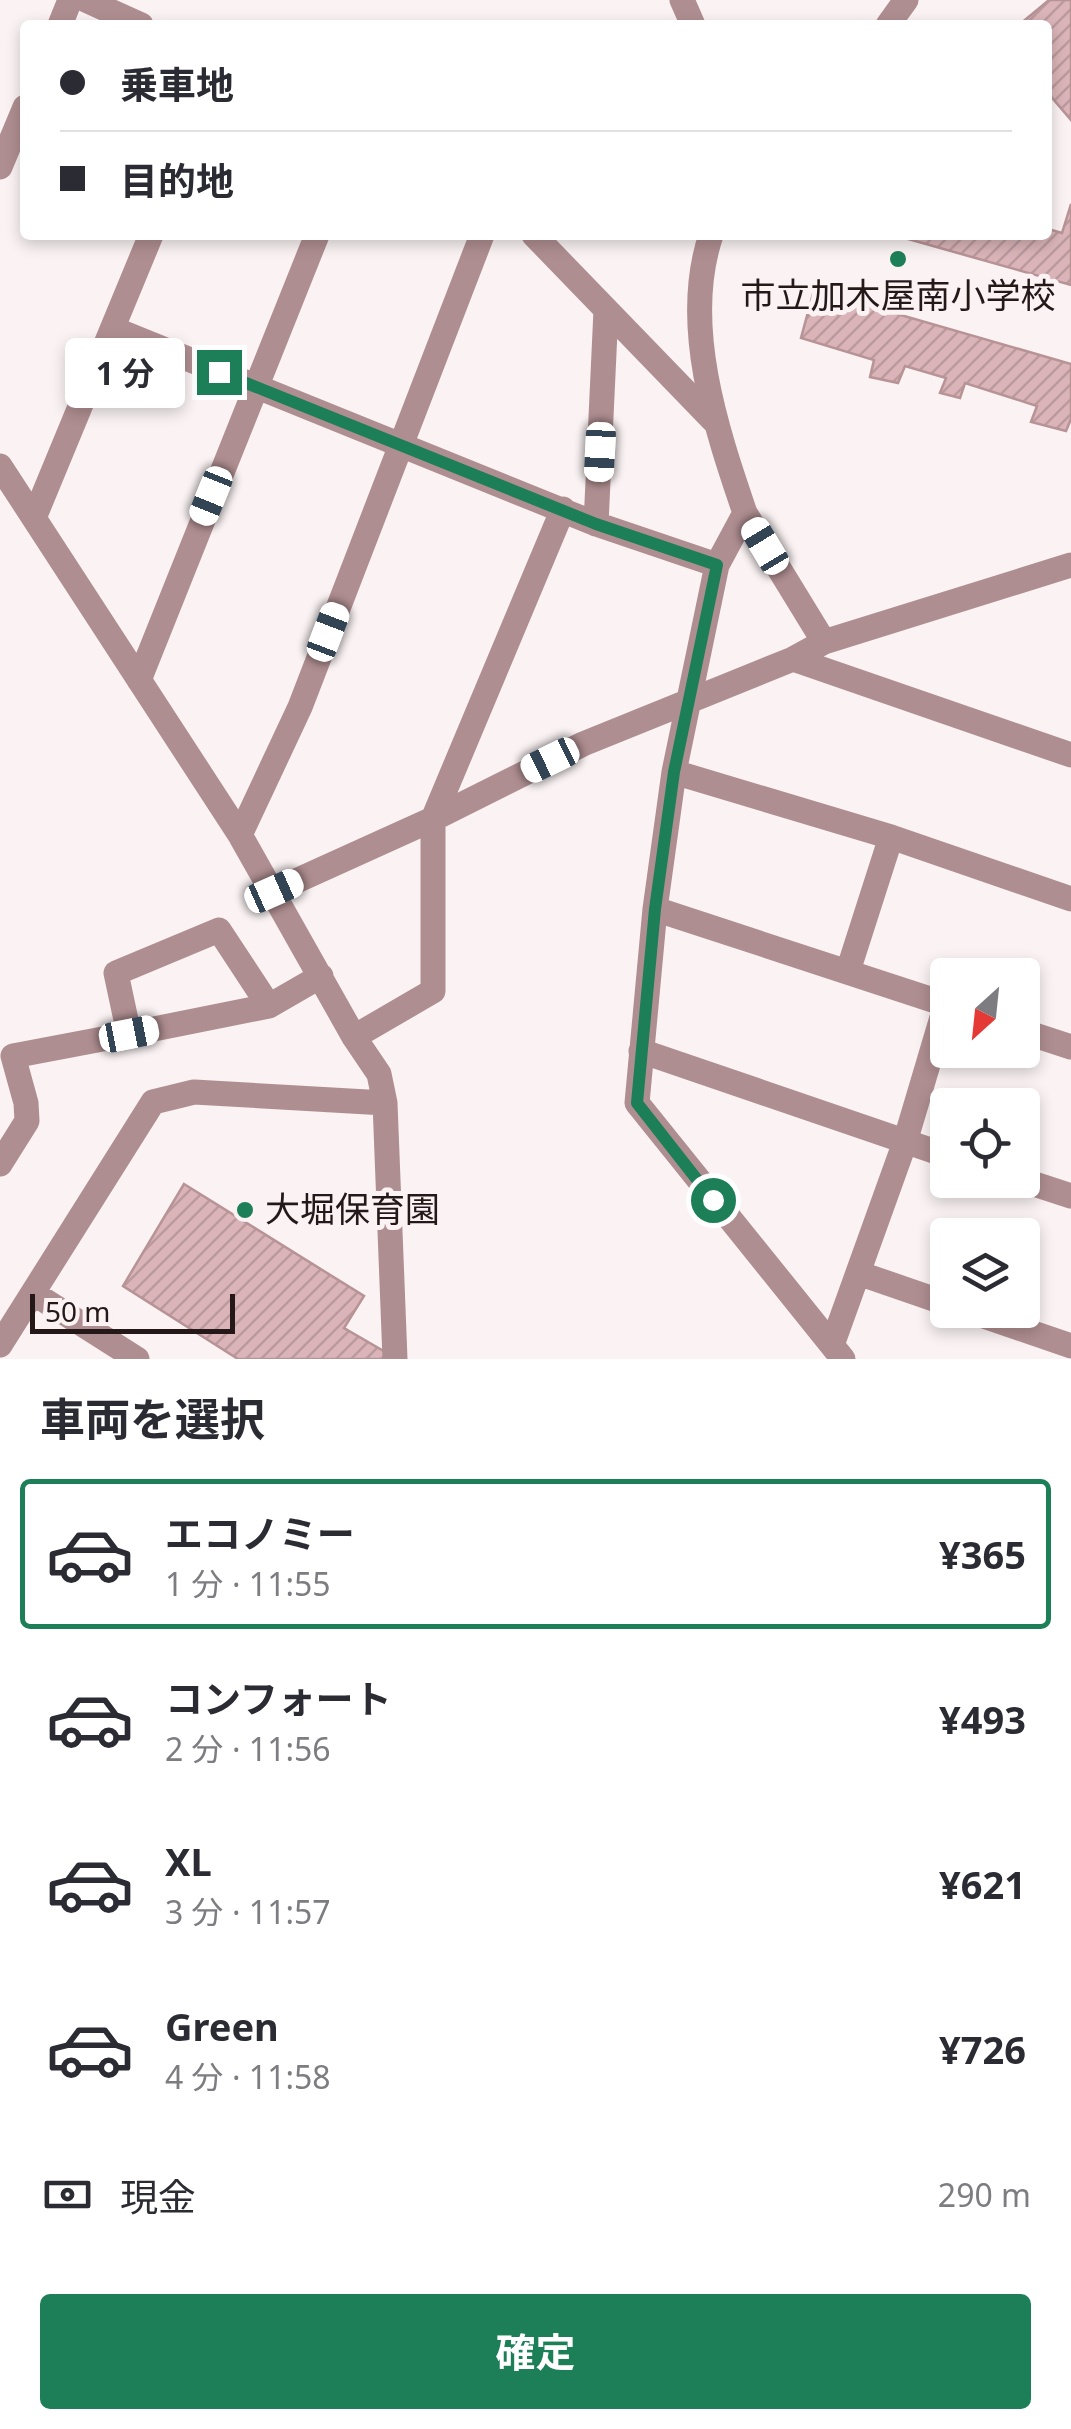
<!DOCTYPE html>
<html lang="ja">
<meta charset="utf-8">
<style>
body{margin:0;font-family:"Noto Sans","Noto Sans JP",sans-serif;background:#f2f2f3;color:#2b2b33;height:100vh;display:flex;flex-direction:column;font-size:38px;white-space:nowrap}
*{box-sizing:border-box;margin:0}
p{font-size:32px;color:#7c7c81}
.icon{flex:none;width:55px;height:55px;fill:none;stroke:currentColor;stroke-width:2;stroke-linecap:round;stroke-linejoin:round}
.map{position:relative;height:1359px;overflow:hidden}
.panel{display:flex;flex-direction:column;background:#fff;flex:1}
.panel>*{flex:none}
.banner{position:absolute;left:20px;top:20px;width:1032px;height:220px;border-radius:10px;box-shadow:0 5px 15px #0003;display:grid;align-content:center;height:220px;padding:0 40px;background:#fff}
.needle{width:65px;rotate:207deg}
.tools{position:absolute;left:930px;top:958px;display:grid;gap:20px}
.tools a{display:grid;place-items:center;width:110px;height:110px;border-radius:10px;background:#fff;box-shadow:0 5px 15px #0003;font-size:50px}
.scale{position:absolute;left:30px;bottom:25px;width:205px;box-sizing:border-box;padding-left:10px;border:5px solid #251819;border-top:0;font-size:28px;line-height:35px;white-space:nowrap;color:#251819;-webkit-text-stroke:8px #faf2f3;paint-order:stroke}
.end{position:absolute;width:45px;height:45px;margin:-22px;border:12px solid #1d7f58;background:#fff;box-shadow:0 0 0 5px #fff}
.from{border-radius:50%}
.bubble{position:absolute;height:70px;border-radius:10px;background:#fff;box-shadow:0 5px 15px #0003;font-size:32px;font-weight:700;line-height:70px;text-align:center}
.car{position:absolute;width:30px;height:60px;margin:-30px -15px;border-radius:12px;box-shadow:0 0 8px 2px #0007;background:linear-gradient(#fff 24%,#345 0 40%,#fff 0 76%,#345 0 86%,#fff 0)}
.banner b{display:flex;align-items:center;gap:35px;height:95px;font-size:38px}
.banner b+b{border-top:2px solid #e1e1e2}
.banner i{width:25px;height:25px;background:#2b2b33}
ul{padding:0;list-style:none}
li{display:flex;align-items:center;gap:30px;height:150px;margin:0 20px 15px;padding:0 20px;border:5px solid transparent;border-radius:10px}
li div{flex:1}
li b{display:block;font-size:38px}
li em{font-style:normal;font-weight:700}
li.on{border-color:#1d7f58}
li>.icon{width:90px;height:90px;stroke-width:1.5}
h2{padding:0 40px;font-size:45px;line-height:120px}
.pay{display:flex;align-items:center;gap:25px;height:110px;padding:0 40px;font-size:38px}
.pay p{margin-inline-start:auto}
.primary-button{display:flex;gap:20px;margin-top:auto;padding:20px 40px}
.primary-button a{flex:1;height:115px;border-radius:10px;background:#1d7f58;color:#fff;font-size:40px;font-weight:700;line-height:115px;text-align:center}
.map>svg:first-child{display:block}
</style>
<div class="map">
<svg width="1071" height="1359" viewBox="0 0 1071 1359">
<defs>
<pattern id="building-hatch" width="6" height="6" patternUnits="userSpaceOnUse" patternTransform="scale(2.5)"><rect width="6" height="6" fill="#dab4b8"/><path d="M-1 1l2-2M0 6l6-6M5 7l2-2" fill="none" stroke="#bb9a9e"/></pattern>
</defs>
<rect width="100%" height="100%" fill="#faf2f3"/>
<!-- building -->
<path fill="url(#building-hatch)" stroke="#b79396" stroke-width="2.5" d="M1049 0H1071V120L1048 93V25H1019Z
M1071 204V285L894 235H1048V229L1062 233Z
M814 290 1071 364V419L1066 431 1031 422 1037 406 965 383 960 398 940 393 946 378 905 366 898 383 870 377 874 360 801 338Z
M184 1184 364 1296 344 1328 387 1353 384 1359H238L123 1286Z"/>
<g fill="none" stroke-linecap="round" stroke-linejoin="round">
<!-- street -->
<path stroke="#af8e91" stroke-width="25" d="M86 0 141 25
M682 0 693 25
M60 25 70 0
M888 25 906 0
M0 167 25 107
M534 235 713 420
M711 235C681 324 716 428 745 513L717 565 674 772 655 909 637 1103 843 1359
M114 329 596 524 717 565
M0 466 240 835 354 1037 379 1074 385 1103 395 1359
M745 513 824 642
M34 518 151 235
M596 524 606 310
M793 659 1071 755
M139 680 317 235
M674 772 891 837 1071 899
M240 835 300 707 482 235
M274 891 433 819 583 744 793 659 824 642 1071 565
M655 909 948 1005
M848 971 891 837
M269 1006 219 930 116 973 129 1034 269 1006 321 976
M1022 1031 1071 1047
M354 1037 433 991V819L563 509
M641 1051 948 1156
M0 1164 27 1121 26 1103 13 1056 129 1034
M1022 1180 1071 1196
M858 1273 948 1304
M33 1293 137 1359
M966 1310 1071 1346
M0 1345 153 1102 194 1092 385 1103
M832 1345 905 1142 946 1004"/>
</g>
<g fill="none" stroke-linecap="round" stroke-linejoin="round">
<!-- route -->
<path stroke="#1d7f58" stroke-width="12" d="M219 372 596 524 717 565 674 772 655 909 637 1103 713 1200"/>
</g>
<!-- markers -->
<g fill="#1d7f58" stroke="#faf2f3" stroke-width="4">
<circle cx="898" cy="259" r="10"/>
<circle cx="245" cy="1210" r="10"/>
</g>
<g text-anchor="middle" stroke-width="10" stroke-linejoin="round" paint-order="stroke">
<!-- poi labels -->
<g font-size="35" fill="#251819" stroke="#faf2f3">
<text x="898" y="308">市立加木屋南小学校</text>
<text x="265" y="1222" text-anchor="start">大堀保育園</text>
</g>
</g>
</svg>
<div class="tools">
<a><svg class="needle" viewBox="-14 -14 28 28"><path d="M0-13l5 13h-10z" fill="#e53935"/><path d="M0 13l5-13h-10z" fill="#7c7c81"/></svg></a>
<a><svg class="icon" aria-label="locate" viewBox="0 0 24 24"><circle cx="12" cy="12" r="6"/><path d="M12 2v4M12 18v4M2 12h4M18 12h4"/></svg></a>
<a><svg class="icon" aria-label="layers" viewBox="0 0 24 24"><path d="M12 4l9 5-9 5-9-5zM3 14l9 5 9-5"/></svg></a>
</div>
<div class="scale">50 m</div>
<i class="end from" style="left:713px;top:1200px"></i>
<i class="end" style="left:219px;top:372px"></i>
<div class="bubble" style="left:65px;top:338px;width:120px">1 分</div>
<i class="car" style="left:600px;top:452px;rotate:183deg"></i>
<i class="car" style="left:211px;top:496px;rotate:202deg"></i>
<i class="car" style="left:765px;top:546px;rotate:329deg"></i>
<i class="car" style="left:328px;top:632px;rotate:21deg"></i>
<i class="car" style="left:550px;top:760px;rotate:244deg"></i>
<i class="car" style="left:274px;top:891px;rotate:66deg"></i>
<i class="car" style="left:129px;top:1034px;rotate:79deg"></i>
<div class="banner">
<b><i class="from"></i>乗車地</b>
<b><i></i>目的地</b>
</div>
</div>
<section class="panel">
<h2>車両を選択</h2>
<ul>
<li class="on"><svg class="icon" aria-label="car" viewBox="0 0 24 24"><path d="M5 17H2v-5l4-1 3-4h7l3 4 3 1v5h-3M9 17h6M6 11h13"/><circle cx="7" cy="17" r="2"/><circle cx="17" cy="17" r="2"/></svg><div><b>エコノミー</b><p>1 分 · 11:55</p></div><em>¥365</em></li>
<li><svg class="icon" aria-label="car" viewBox="0 0 24 24"><path d="M5 17H2v-5l4-1 3-4h7l3 4 3 1v5h-3M9 17h6M6 11h13"/><circle cx="7" cy="17" r="2"/><circle cx="17" cy="17" r="2"/></svg><div><b>コンフォート</b><p>2 分 · 11:56</p></div><em>¥493</em></li>
<li><svg class="icon" aria-label="car" viewBox="0 0 24 24"><path d="M5 17H2v-5l4-1 3-4h7l3 4 3 1v5h-3M9 17h6M6 11h13"/><circle cx="7" cy="17" r="2"/><circle cx="17" cy="17" r="2"/></svg><div><b>XL</b><p>3 分 · 11:57</p></div><em>¥621</em></li>
<li><svg class="icon" aria-label="car" viewBox="0 0 24 24"><path d="M5 17H2v-5l4-1 3-4h7l3 4 3 1v5h-3M9 17h6M6 11h13"/><circle cx="7" cy="17" r="2"/><circle cx="17" cy="17" r="2"/></svg><div><b>Green</b><p>4 分 · 11:58</p></div><em>¥726</em></li>
</ul>
<div class="pay"><svg class="icon" aria-label="cash" viewBox="0 0 24 24"><path d="M3 7h18v10H3z"/><circle cx="12" cy="12" r="2"/></svg>現金<p>290 m</p></div>
<div class="primary-button"><a>確定</a></div>
</section>
